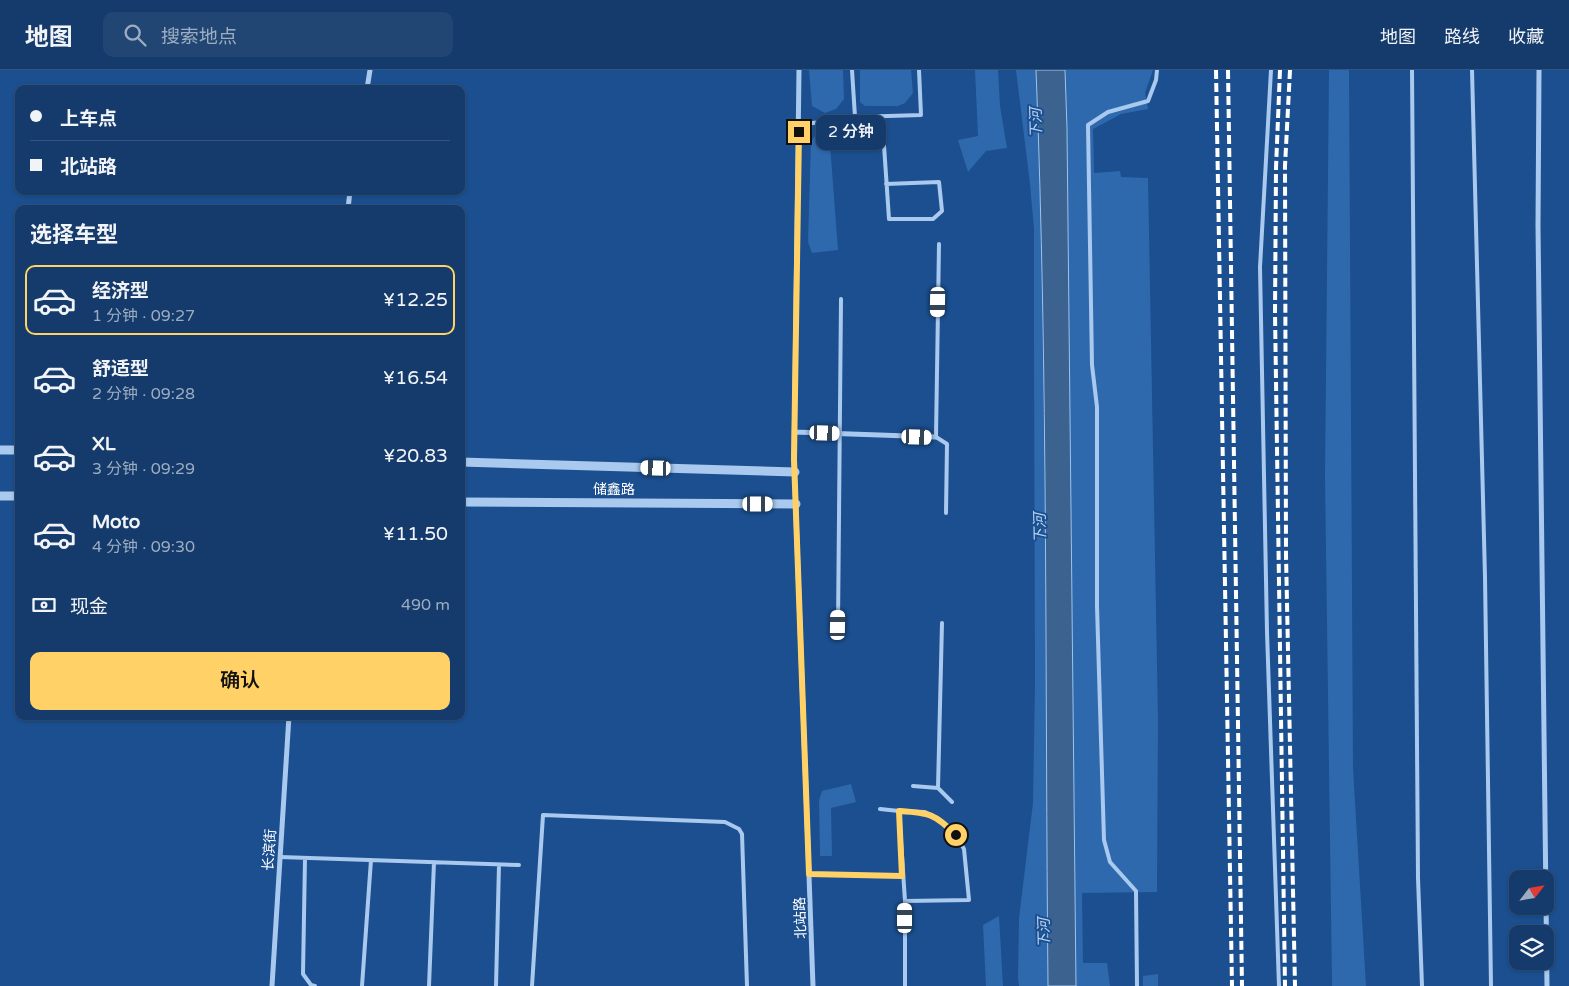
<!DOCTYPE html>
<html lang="zh">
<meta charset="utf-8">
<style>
body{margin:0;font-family:"Varela Round","Noto Sans SC",sans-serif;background:#214673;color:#f1f3f6;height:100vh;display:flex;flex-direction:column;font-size:19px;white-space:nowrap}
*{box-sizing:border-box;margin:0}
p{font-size:16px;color:#9dadc1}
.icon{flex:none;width:28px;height:28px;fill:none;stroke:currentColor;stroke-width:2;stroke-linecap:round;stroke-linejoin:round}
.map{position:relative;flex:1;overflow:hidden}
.details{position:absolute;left:15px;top:135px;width:450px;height:515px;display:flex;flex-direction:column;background:#143b6b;border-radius:10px;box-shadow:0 1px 4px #0004,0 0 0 1px #33557e}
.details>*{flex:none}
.top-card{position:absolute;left:15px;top:15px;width:450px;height:110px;border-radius:10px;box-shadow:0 1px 4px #0004,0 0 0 1px #33557e;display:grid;align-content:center;height:110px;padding:0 15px;background:#143b6b}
.needle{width:32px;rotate:59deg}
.tools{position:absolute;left:1509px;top:800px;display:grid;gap:10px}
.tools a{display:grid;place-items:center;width:45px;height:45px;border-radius:10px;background:#143b6b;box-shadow:0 1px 4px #0004,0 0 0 1px #33557e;font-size:25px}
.end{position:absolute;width:22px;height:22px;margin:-11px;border:6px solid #ffd166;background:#111;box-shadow:0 0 0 2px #111}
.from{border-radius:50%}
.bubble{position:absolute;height:35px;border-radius:10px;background:#143b6b;box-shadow:0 1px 4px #0004,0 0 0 1px #33557e;font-size:16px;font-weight:600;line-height:35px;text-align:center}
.car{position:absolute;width:15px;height:30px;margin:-15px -8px;border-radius:6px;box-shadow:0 0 4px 1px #0007;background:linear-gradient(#fff 24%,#345 0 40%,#fff 0 76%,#345 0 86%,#fff 0)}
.top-card b{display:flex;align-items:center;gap:18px;height:48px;font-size:19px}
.top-card b+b{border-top:1px solid #33557e}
.top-card i{width:12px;height:12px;background:#f1f3f6}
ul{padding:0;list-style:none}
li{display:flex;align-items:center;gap:15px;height:70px;margin:0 10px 8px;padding:0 5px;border:2px solid transparent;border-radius:10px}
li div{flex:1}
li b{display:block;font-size:19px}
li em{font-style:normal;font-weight:600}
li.active{border-color:#ffd166}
li>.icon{width:45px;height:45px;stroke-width:1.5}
h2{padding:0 15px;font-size:22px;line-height:60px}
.pay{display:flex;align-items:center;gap:12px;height:55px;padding:0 15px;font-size:19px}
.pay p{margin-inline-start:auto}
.primary-button{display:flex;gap:10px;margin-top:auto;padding:10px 15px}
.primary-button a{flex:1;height:58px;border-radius:10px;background:#ffd166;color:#111;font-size:20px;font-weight:600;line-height:58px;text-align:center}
header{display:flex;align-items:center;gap:30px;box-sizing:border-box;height:70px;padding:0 25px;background:#143b6b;border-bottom:1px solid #33557e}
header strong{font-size:24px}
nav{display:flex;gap:28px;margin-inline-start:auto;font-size:18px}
.search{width:350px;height:45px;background:#214673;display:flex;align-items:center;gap:12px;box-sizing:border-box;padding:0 18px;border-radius:10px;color:#9dadc1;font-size:19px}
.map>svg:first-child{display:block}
</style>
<header>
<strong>地图</strong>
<div class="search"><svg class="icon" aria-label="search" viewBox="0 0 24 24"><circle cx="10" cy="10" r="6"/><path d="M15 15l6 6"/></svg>搜索地点</div>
<nav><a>地图</a><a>路线</a><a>收藏</a></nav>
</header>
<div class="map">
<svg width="1569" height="916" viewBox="0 0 1569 916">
<rect width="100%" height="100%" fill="#1b4f8f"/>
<!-- green -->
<path fill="#2e69ad" d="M809 0H843L844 29 836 39 825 43 812 36Z
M860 0H911L913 23 905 33 898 36H865L860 32Z
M975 0H998L1000 36 1007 78 986 81 968 102 958 70 978 66Z
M1016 0H1036L1041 161 1045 446 1048 916H1019L1018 908 1019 848 1033 733 1035 613 1034 276V159L1030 114Z
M1065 0H1153L1145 23 1148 39 1121 44 1093 59 1094 103 1120 101 1121 107 1148 108 1158 649 1157 822 1082 823 1083 893H1107L1110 916H1076L1067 59Z
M1329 0H1349L1353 698 1366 916H1332L1325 407Z
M829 61 838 180 812 183 808 172 811 71 816 65Z
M851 714 856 732 831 738 832 786H820L819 730 822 721Z
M999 846 1003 916H986L983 855Z
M1158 904V916H1143V906Z"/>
<!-- water -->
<path fill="#3c6290" stroke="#9cc4f0" d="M1036 0H1065L1067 59 1076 916H1048C1045 611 1048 305 1036 0Z"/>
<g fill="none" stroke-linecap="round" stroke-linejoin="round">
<!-- service -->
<path stroke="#a9c9ee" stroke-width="4" d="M852 0 855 47
M1271 0 1260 197 1267 562 1279 916
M1412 0 1418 808 1422 916
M1472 0 1485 507 1491 916
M882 46 889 149H933L942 141 939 112 886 114
M799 55 855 47 921 45 919 0
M939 174 936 367 947 374 946 443
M942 553 938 718 952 732
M838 555 841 229
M913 716 938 718
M880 739 899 741
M280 787 519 795
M305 788 303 904 311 915 315 916
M809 804 902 806
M905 831 969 830 964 779 956 765 940 750 925 742 899 741 905 831V916
M362 916 371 790
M429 916 434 792
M496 916 499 795
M532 916 543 745 725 752 739 759 742 764 747 916
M1137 916 1136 821 1110 792 1104 770 1097 536V337L1092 295 1088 55 1108 42 1148 31 1156 10 1157 0"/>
<!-- minor -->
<path stroke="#a9c9ee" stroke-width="5" d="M799 0 794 389 813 916
M1539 0 1538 156 1547 916
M367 19 370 0
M348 139 350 121
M794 362 936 367
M272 916 289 646"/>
<!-- tertiary -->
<path stroke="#a9c9ee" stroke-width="9" d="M0 380H19
M461 392 795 402
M0 426H19
M461 432 796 434"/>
<!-- rail -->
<path stroke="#fff" stroke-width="4" stroke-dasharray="9 4" stroke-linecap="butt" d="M1216 0 1232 916
M1228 0 1242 916
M1280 0 1276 98 1275 243 1285 916
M1290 0 1285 96 1286 485 1295 916"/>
</g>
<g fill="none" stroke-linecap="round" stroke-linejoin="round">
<!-- route -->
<path stroke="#ffd166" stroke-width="6" d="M799 62 794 389 809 804 902 806 899 741C929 743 934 743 956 765"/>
</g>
<g text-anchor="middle" stroke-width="4" stroke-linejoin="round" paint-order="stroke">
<!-- street labels -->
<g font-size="14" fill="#fff" stroke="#1b4f8f">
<text x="614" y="424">储鑫路</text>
<text transform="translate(269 780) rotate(-86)" y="5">长滨街</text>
<text transform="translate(800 848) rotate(-92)" y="5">北站路</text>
</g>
<!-- water labels -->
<g font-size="15" font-style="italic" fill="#b5d3f5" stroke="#1b4f8f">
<text transform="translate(1036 53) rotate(-91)" y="5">下河</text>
<text transform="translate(1040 458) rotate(-91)" y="5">下河</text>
<text transform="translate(1044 863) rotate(-91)" y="5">下河</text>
</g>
</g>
</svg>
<div class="tools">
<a><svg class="needle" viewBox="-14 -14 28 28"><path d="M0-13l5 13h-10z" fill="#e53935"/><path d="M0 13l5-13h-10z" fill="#9dadc1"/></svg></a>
<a><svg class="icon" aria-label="layers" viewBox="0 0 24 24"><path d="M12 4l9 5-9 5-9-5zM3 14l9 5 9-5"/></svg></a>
</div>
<i class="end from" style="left:956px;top:765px"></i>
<i class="end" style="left:799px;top:62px"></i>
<div class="bubble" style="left:816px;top:45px;width:70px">2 分钟</div>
<i class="car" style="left:938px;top:232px;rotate:181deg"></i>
<i class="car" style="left:825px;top:363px;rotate:92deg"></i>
<i class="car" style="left:917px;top:367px;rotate:92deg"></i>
<i class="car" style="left:656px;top:398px;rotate:272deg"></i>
<i class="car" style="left:758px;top:434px;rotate:90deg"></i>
<i class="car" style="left:838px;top:555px;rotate:1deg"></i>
<i class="car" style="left:905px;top:848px;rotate:0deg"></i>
<div class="top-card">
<b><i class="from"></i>上车点</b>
<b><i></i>北站路</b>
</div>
<section class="details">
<h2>选择车型</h2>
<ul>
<li class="active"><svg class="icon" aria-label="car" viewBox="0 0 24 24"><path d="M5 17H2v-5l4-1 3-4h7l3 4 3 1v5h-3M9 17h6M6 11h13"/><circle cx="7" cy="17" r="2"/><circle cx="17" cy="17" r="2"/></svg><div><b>经济型</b><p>1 分钟 · 09:27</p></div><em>¥12.25</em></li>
<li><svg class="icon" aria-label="car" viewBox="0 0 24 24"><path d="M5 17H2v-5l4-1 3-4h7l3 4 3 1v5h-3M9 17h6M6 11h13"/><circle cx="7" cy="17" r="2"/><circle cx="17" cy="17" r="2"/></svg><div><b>舒适型</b><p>2 分钟 · 09:28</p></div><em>¥16.54</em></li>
<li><svg class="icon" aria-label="car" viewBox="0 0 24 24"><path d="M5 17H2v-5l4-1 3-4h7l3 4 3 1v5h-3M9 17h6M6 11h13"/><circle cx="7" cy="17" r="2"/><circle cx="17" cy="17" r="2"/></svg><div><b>XL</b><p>3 分钟 · 09:29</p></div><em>¥20.83</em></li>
<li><svg class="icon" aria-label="car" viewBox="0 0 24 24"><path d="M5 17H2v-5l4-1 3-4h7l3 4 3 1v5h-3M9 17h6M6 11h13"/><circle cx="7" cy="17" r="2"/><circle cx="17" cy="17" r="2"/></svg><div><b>Moto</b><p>4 分钟 · 09:30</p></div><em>¥11.50</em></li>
</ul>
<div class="pay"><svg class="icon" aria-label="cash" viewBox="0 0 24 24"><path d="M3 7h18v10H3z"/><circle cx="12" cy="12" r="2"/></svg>现金<p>490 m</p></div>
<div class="primary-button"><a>确认</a></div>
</section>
</div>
